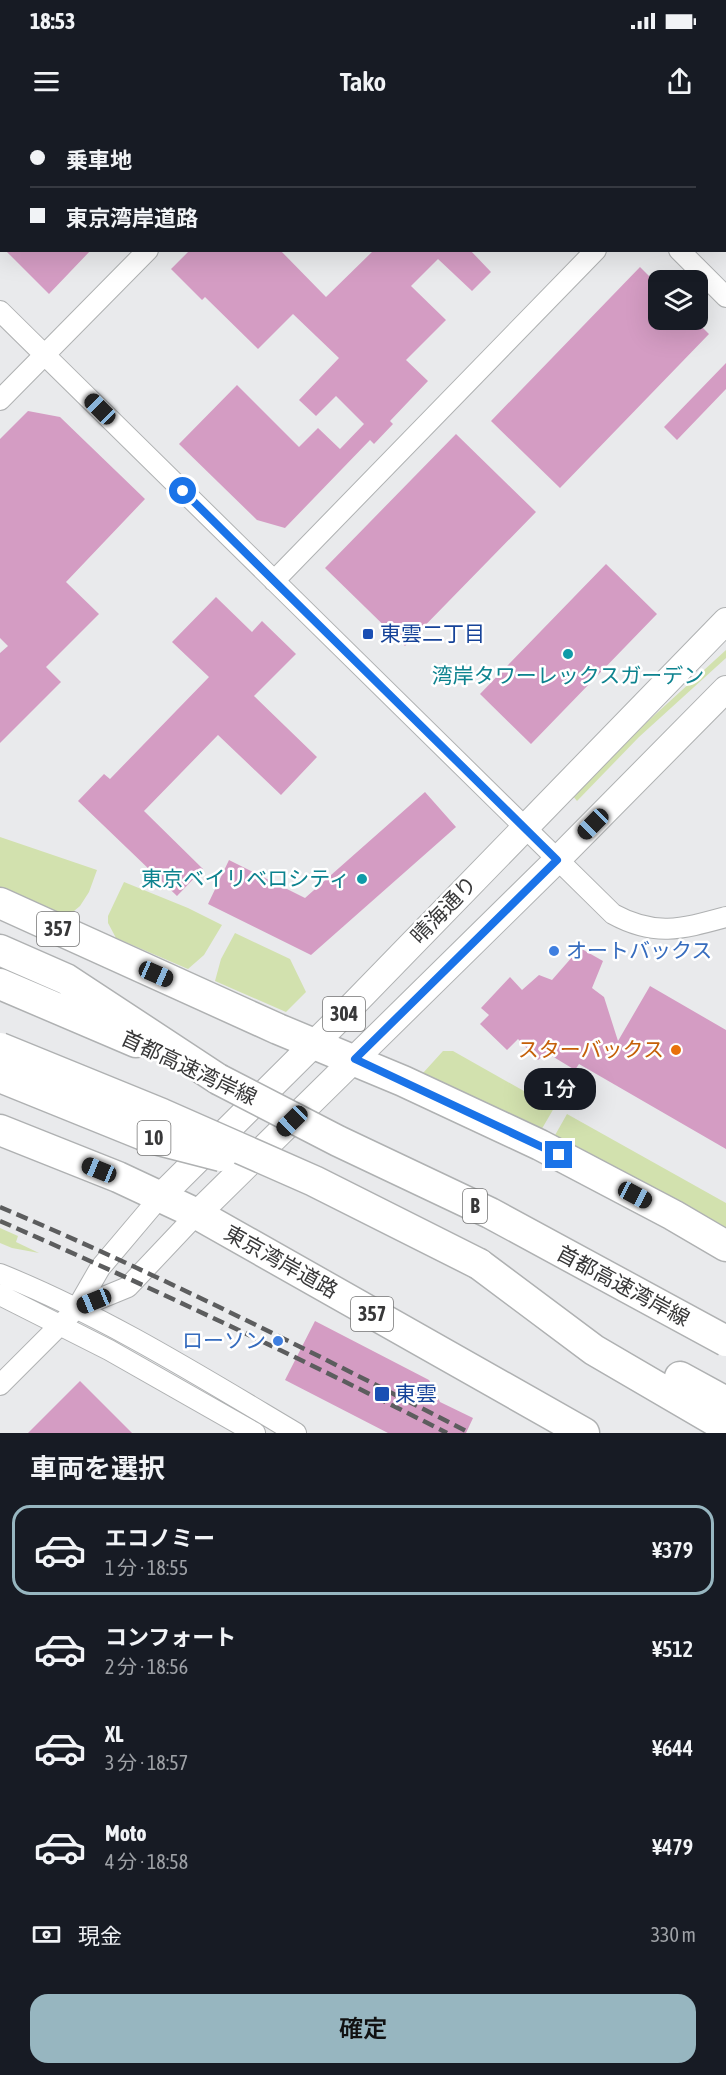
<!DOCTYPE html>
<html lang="ja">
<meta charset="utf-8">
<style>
body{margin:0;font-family:"Asap Condensed","Noto Sans JP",sans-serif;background:#242831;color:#f1f3f6;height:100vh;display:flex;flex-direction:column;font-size:22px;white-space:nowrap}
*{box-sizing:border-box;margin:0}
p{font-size:20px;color:#9ea1a6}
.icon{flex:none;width:33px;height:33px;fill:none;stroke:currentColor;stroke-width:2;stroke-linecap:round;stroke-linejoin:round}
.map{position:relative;height:1313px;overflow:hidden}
.details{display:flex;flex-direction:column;background:#171b24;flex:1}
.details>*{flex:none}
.hud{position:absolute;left:0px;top:0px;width:726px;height:132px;box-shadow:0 6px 24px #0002;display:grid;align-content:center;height:132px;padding:0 30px;background:#171b24}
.controls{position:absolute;left:648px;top:150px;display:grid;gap:12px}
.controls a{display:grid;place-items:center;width:60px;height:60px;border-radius:12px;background:#171b24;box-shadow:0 6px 24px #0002;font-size:30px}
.end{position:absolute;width:27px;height:27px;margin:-14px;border:8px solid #1a73e8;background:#fff;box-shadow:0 0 0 3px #fff}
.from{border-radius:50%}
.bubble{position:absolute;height:42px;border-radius:18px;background:#171b24;box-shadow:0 6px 24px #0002;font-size:20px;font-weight:600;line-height:42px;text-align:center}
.car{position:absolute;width:18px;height:36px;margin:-18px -9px;border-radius:8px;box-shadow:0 0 4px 2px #0007;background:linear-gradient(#222 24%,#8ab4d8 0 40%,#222 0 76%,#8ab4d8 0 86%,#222 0)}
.hud b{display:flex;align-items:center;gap:21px;height:57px;font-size:22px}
.hud b+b{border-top:2px solid #363941}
.hud i{width:15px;height:15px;background:#f1f3f6}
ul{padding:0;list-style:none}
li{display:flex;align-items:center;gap:18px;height:90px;margin:0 12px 9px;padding:0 18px;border:3px solid transparent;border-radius:18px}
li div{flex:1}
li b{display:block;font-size:22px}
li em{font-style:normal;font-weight:600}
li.on{border-color:#97b6c0}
li>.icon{width:54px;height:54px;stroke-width:1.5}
h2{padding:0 30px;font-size:27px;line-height:72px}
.pay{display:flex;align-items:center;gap:15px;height:66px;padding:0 30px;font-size:22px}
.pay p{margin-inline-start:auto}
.cta{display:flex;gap:12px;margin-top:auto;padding:12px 30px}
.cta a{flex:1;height:69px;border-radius:18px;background:#97b6c0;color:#111;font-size:24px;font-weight:600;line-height:69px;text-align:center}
.status{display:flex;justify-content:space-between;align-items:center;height:42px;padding:0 30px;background:#171b24;direction:ltr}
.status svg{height:16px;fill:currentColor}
header{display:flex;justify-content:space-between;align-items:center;height:78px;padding:0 30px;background:#171b24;font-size:27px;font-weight:600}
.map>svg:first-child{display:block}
</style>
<div class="status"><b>18:53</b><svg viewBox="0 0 49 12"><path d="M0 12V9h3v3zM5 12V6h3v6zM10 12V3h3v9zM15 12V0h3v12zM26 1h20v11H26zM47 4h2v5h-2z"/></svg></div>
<header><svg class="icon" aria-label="menu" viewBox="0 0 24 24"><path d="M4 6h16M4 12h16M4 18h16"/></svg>Tako<svg class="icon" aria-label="share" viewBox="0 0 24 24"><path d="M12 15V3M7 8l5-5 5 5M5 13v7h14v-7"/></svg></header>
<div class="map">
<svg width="726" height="1313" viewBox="0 0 726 1313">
<rect width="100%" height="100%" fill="#e9eaec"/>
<!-- green -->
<path fill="#d2e1ae" d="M0 0H106L108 1 2 2 0 77Z
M726 530V538L639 617 577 681 573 676 647 602Z
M0 717 97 750 89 772 80 786 74 791 61 794 0 770Z
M124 762 188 788 222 805 204 835 188 849 116 818 108 803V796Z
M235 813 290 839 306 872 286 892 215 861 221 839Z
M443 931H453L554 988 540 1012 430 958 423 953Z
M567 994 726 1083V1109L628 1054 554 1017Z
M0 1108 18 1116 16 1122 39 1133 12 1128 0 1123Z"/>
<!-- building -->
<path fill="#d49cc3" d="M5 130H91L49 174Z
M190 130H280L326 177 374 130H470L491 152 472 171 438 139 411 166 446 200 406 240 428 261 390 301 393 304 374 324 370 320 285 408 257 400 179 324 237 265 299 327 318 308 340 329 364 304 336 276 316 296 299 280 339 238 293 194 258 229 205 177 202 180 171 149Z
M640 147 658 165V200H695L709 214 560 368 491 301Z
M726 243V269L677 320 664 307Z
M28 291 60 297 145 379 66 462 99 494 46 547 61 562 0 623V533L8 526 0 518V319Z
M456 314 536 392 405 526 325 448Z
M606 444 657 494 531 624 480 574Z
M216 477 252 512 262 501 296 534 254 576 317 637 281 675 218 615 144 691 203 749 177 776 78 681 104 654 110 659 209 557 172 522Z
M425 672 456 707 311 835 208 784 229 740 305 778Z
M580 828 603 841 592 868 604 877 618 921 650 866 726 910V1029L579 944 575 950 547 933 538 940 518 919 507 930 480 904 489 895 481 888 510 857 522 870 539 855 552 860Z
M315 1201 429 1260 440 1282 473 1298 466 1313H388L285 1260Z
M80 1261 132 1313H28Z"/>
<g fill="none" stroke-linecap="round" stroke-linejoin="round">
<!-- minor casing -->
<g stroke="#afb1b2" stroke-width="22">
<path id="minor" d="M547 0 548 2
M274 2 275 0
M679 130 726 177
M0 191 613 794C655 817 682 809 726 797
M0 280 148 130
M274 461 596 130
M0 1154C104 1196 200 1256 296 1313
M0 1175 109 1230 255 1313
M77 1188 128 1167 197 1094
M0 1265 77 1188 100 1148 160 1077"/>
</g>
<!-- major casing -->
<g stroke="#afb1b2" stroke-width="28">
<path id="major" d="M160 1077 346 892 726 501
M197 1094 557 740 726 569"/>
</g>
<!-- highway casing -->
<g stroke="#afb1b2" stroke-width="33">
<path id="highway" d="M0 783 278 909 403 961 540 1025 673 1095 726 1126
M0 830 66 859 218 959
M0 864 136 922
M0 1010 118 1057 197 1094 584 1313
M479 1144 594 1230 726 1307
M680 1257 726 1282"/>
</g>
<!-- minor -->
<use href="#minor" stroke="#fff" stroke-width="20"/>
<!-- major -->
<use href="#major" stroke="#fff" stroke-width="26"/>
<!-- highway -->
<use href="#highway" stroke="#fff" stroke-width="30"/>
<!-- rail -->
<path stroke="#5c5d5e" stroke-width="4.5" stroke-dasharray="12 6" stroke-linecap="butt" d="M0 1087C160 1155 316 1234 470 1313
M0 1101C151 1167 300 1238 447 1313"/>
<!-- highway-bridge casing -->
<g stroke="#afb1b2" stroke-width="33" stroke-linecap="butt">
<path id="highway-bridge" d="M0 928 162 994 314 1061 479 1144
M0 957 151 1018 221 1036
M218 959 338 1021 490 1093 726 1221"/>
</g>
<!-- highway-bridge -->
<use href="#highway-bridge" stroke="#fff" stroke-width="30"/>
</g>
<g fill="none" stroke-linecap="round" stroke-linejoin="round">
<!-- route -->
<path stroke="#1a73e8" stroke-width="8" d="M183 371 557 740 355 939 559 1035"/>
</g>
<!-- markers -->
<g fill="#1a4fb4" stroke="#fff" stroke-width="2">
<rect x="362" y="508" width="12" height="12" rx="3"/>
<rect x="374" y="1266" width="16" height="16" rx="3"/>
</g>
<g fill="#0f9aa8" stroke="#fff" stroke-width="2">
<circle cx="568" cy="534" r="6"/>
<circle cx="362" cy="759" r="6"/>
</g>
<g fill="#3f7fe0" stroke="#fff" stroke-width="2">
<circle cx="554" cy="831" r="6"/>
<circle cx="278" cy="1221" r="6"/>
</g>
<circle fill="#e8710a" stroke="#fff" stroke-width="2" cx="676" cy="930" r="6"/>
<g text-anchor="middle" stroke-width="5" stroke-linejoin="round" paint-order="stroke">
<!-- shield labels -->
<g fill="#fff" stroke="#747474" stroke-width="1.5">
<rect x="37" y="792" width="42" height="34" rx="4.5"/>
<rect x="323" y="877" width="42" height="34" rx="4.5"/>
<rect x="137.5" y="1001" width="33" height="34" rx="4.5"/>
<rect x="463" y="1069" width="24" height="34" rx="4.5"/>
<rect x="351" y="1177" width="42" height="34" rx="4.5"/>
</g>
<g font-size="20" font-weight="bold" fill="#383839">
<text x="58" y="816">357</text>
<text x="344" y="901">304</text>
<text x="154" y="1025">10</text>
<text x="475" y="1093">B</text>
<text x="372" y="1201">357</text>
</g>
<!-- transit labels -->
<g font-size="21" fill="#164399" stroke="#fff" text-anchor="start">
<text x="380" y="521">東雲二丁目</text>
<text x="395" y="1281">東雲</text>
</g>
<!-- culture labels -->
<g font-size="21" fill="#0d838f" stroke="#fff">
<text x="568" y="563">湾岸タワーレックスガーデン</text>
<text x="350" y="766" text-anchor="end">東京ベイリベロシティ</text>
</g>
<!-- street labels -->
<g font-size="21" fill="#383839" stroke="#fff">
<text transform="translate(444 790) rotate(-46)" y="7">晴海通り</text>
<text transform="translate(189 948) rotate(25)" y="7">首都高速湾岸線</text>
<text transform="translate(281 1142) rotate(29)" y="7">東京湾岸道路</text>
<text transform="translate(623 1166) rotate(28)" y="7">首都高速湾岸線</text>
</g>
<!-- shop labels -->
<g font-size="21" fill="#366cbe" stroke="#fff" text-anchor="start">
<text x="566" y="838">オートバックス</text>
<text x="266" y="1228" text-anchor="end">ローソン</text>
</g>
<!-- food labels -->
<g font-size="21" fill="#c56008" stroke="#fff" text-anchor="end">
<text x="664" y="937">スターバックス</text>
</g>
</g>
</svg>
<div class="controls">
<a><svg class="icon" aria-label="layers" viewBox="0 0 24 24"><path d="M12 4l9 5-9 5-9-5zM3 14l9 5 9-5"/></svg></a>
</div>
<i class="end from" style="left:183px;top:371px"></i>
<i class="end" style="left:559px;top:1035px"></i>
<div class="bubble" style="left:524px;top:948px;width:72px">1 分</div>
<i class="car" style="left:100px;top:289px;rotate:315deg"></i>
<i class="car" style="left:593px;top:704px;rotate:225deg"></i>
<i class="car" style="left:156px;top:854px;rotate:114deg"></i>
<i class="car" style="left:292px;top:1001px;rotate:226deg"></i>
<i class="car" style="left:99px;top:1050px;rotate:292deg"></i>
<i class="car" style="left:635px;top:1075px;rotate:118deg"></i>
<i class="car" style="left:94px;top:1181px;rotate:248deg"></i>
<div class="hud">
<b><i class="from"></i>乗車地</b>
<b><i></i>東京湾岸道路</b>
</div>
</div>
<section class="details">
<h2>車両を選択</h2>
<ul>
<li class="on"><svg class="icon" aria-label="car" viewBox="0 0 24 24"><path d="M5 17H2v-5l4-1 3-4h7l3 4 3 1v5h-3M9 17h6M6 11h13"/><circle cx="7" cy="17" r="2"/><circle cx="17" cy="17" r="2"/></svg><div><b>エコノミー</b><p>1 分 · 18:55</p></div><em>¥379</em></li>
<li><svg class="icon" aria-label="car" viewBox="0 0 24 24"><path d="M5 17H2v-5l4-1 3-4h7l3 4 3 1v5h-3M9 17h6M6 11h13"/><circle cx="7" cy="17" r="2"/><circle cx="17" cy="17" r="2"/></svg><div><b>コンフォート</b><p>2 分 · 18:56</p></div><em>¥512</em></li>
<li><svg class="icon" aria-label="car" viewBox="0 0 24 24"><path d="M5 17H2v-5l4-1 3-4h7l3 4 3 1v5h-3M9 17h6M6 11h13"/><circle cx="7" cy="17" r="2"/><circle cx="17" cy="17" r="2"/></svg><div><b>XL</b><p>3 分 · 18:57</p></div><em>¥644</em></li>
<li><svg class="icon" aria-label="car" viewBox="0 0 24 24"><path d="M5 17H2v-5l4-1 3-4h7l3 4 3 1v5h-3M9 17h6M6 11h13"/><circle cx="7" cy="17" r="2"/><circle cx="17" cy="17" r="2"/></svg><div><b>Moto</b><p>4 分 · 18:58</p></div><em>¥479</em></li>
</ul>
<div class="pay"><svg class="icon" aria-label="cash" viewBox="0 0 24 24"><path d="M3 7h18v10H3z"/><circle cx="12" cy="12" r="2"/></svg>現金<p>330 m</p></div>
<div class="cta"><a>確定</a></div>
</section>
